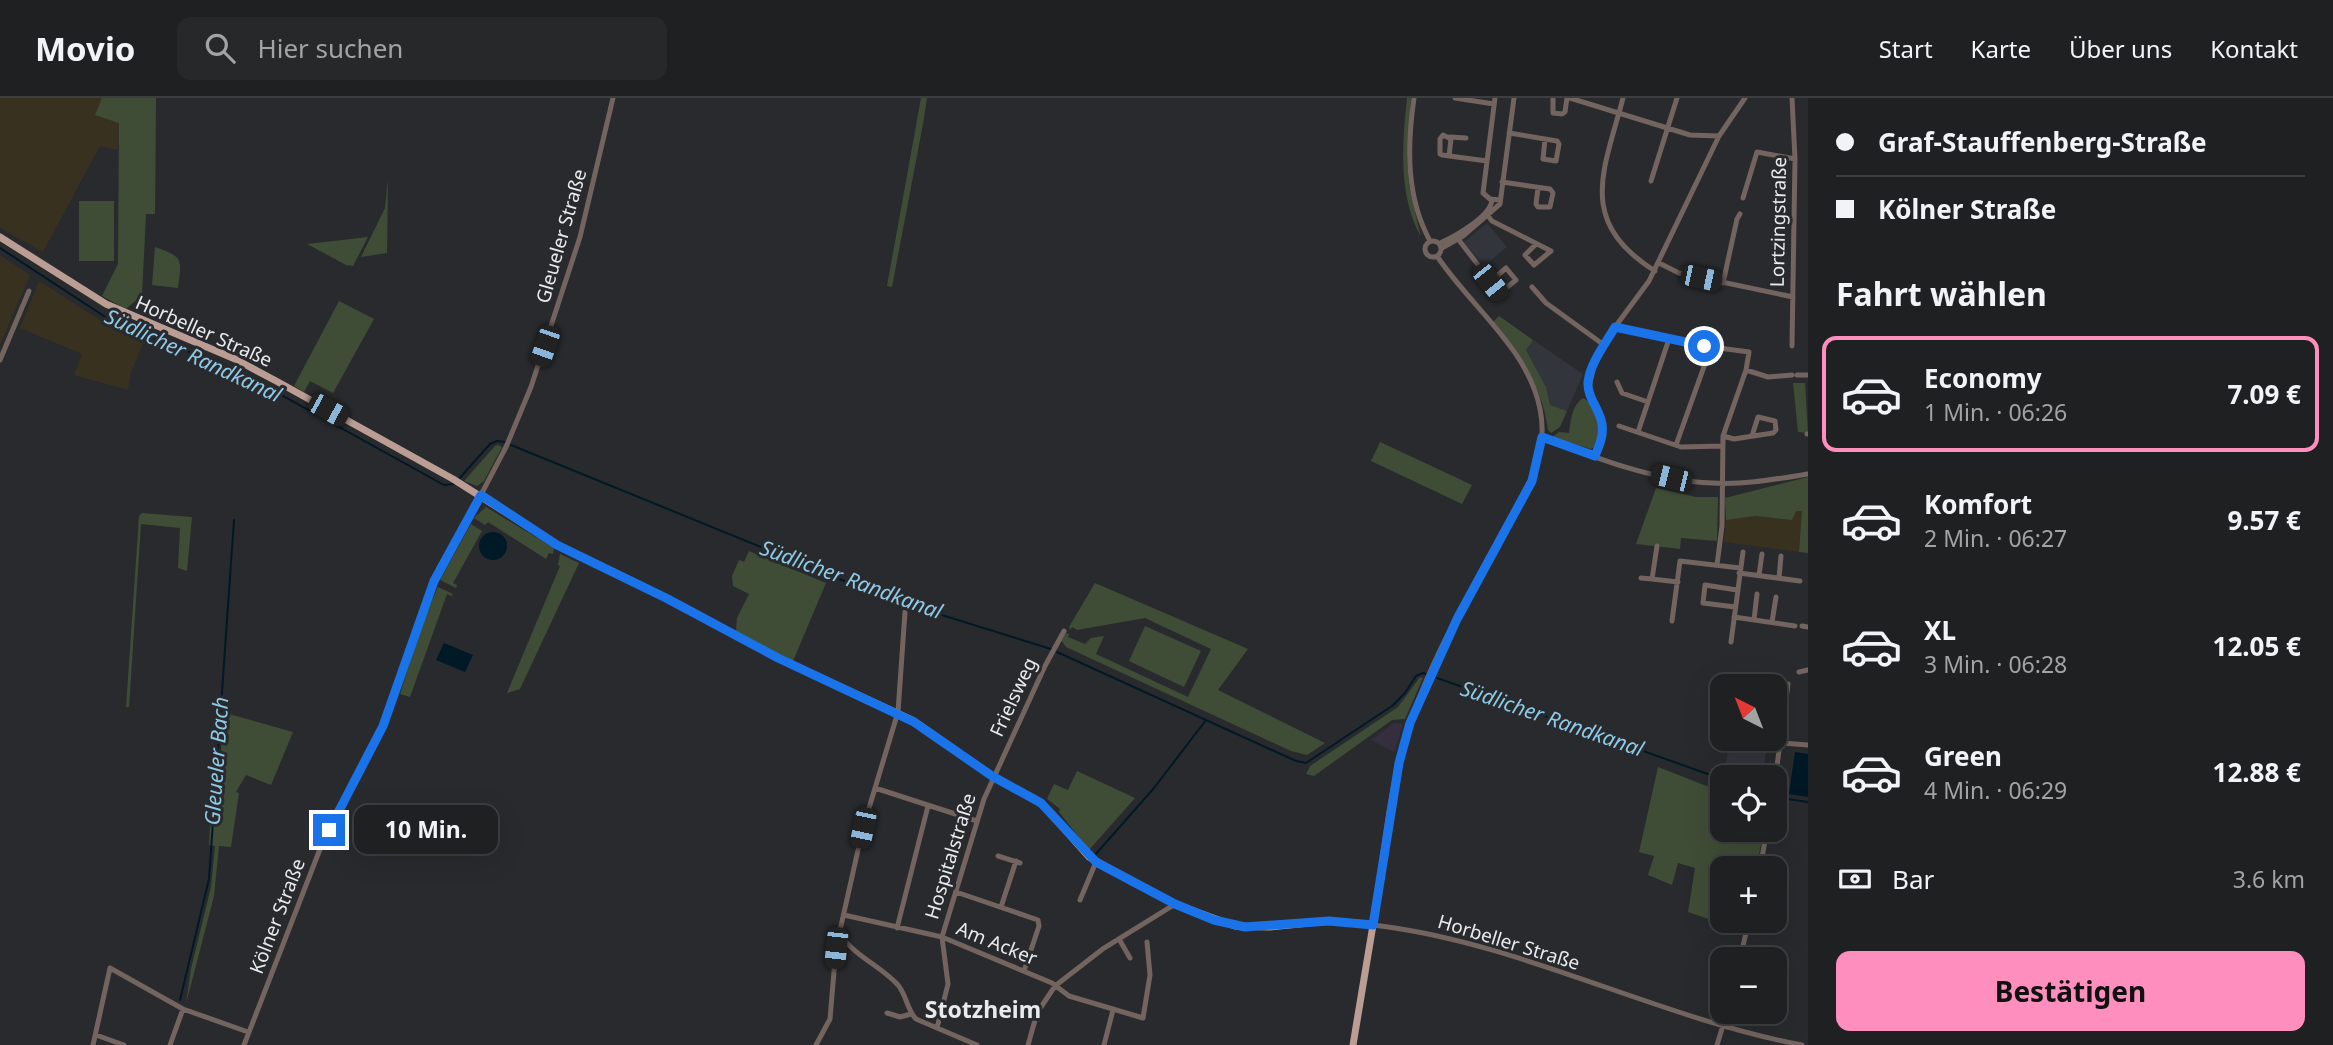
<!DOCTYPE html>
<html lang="de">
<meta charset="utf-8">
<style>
body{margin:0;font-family:"Noto Sans",sans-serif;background:#27282a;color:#f1f3f6;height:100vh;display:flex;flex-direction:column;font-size:26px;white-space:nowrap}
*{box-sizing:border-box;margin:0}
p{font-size:23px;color:#a1a3a5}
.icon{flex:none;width:38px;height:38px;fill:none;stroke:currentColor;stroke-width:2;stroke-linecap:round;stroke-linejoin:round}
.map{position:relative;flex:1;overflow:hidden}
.details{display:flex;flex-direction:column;background:#1f2022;width:525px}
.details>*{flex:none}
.top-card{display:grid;align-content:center;height:154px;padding:0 28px;background:#1f2022}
.needle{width:46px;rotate:318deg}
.tools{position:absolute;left:1710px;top:576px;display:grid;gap:14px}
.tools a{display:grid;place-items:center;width:77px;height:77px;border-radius:14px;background:#1f2022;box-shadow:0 7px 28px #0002,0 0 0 2px #3c3e40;font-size:35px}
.end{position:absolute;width:32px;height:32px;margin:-16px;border:9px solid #1a73e8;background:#fff;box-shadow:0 0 0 4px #fff}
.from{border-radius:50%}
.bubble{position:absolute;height:49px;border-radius:14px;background:#1f2022;box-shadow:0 7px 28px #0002,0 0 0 2px #3c3e40;font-size:23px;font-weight:700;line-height:49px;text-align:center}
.car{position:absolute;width:21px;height:42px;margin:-21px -10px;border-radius:9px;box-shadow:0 0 5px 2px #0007;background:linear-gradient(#222 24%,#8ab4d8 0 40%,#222 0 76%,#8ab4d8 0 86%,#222 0)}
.top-card b{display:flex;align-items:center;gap:24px;height:66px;font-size:26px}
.top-card b+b{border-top:2px solid #3c3e40}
.top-card i{width:18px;height:18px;background:#f1f3f6}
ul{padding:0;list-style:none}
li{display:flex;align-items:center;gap:21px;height:116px;margin:0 14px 10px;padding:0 14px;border:4px solid transparent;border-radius:14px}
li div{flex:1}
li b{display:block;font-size:26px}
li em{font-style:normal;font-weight:700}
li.current{border-color:#fd8ebe}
li>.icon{width:63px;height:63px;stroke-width:1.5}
h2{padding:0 28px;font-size:32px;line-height:84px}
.pay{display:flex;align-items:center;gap:18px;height:77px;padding:0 28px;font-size:26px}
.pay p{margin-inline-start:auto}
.button{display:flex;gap:14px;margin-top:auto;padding:14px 28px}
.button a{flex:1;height:80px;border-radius:14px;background:#fd8ebe;color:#111;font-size:28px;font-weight:700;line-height:80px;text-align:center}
header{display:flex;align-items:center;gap:42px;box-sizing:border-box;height:98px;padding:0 35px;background:#1f2022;border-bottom:2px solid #3c3e40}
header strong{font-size:33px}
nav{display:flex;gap:38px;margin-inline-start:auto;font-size:24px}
.search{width:490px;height:63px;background:#27282a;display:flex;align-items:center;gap:18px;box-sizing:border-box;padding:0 24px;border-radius:14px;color:#a1a3a5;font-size:26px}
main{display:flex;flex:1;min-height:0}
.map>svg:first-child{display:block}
</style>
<header>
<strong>Movio</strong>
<div class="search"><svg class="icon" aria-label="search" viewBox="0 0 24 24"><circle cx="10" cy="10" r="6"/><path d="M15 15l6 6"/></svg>Hier suchen</div>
<nav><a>Start</a><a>Karte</a><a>Über uns</a><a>Kontakt</a></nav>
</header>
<main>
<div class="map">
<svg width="1808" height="947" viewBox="0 0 1808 947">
<rect width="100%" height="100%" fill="#292a2d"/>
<!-- commercial -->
<path fill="#393120" d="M0 0H120L118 52 100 48 43 154 0 130Z
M0 157 30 177 0 247Z
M39 183 111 229 145 241 131 274 128 292 74 277 82 256 20 230Z
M1796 412 1802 413 1799 454 1724 444 1726 422 1756 418 1792 422Z"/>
<!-- industrial -->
<path fill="#352e3e" d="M1394 625 1403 626 1394 654 1371 642Z"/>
<!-- built -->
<path fill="#33353d" d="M1487 125 1507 149 1484 168 1464 144Z
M1533 242 1583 276 1567 313 1550 307 1546 289 1526 252Z
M1730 641 1767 650 1762 679H1751L1725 670Z"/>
<!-- green -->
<path fill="#3f4d36" d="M102 0H156L155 116H146L142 197 126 211 102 198 118 166 119 25 95 17Z
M921 0H927L923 26 892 189 887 188Z
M1407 0H1411L1407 62 1409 88 1421 139C1398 98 1402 45 1407 0Z
M388 81 387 155 361 159 385 110Z
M79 103H114V163H79Z
M368 139 353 168 346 167 307 146Z
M155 149C183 159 182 160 178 190L152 187Z
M339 203 374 221 333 295 310 283 304 294 294 288Z
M1499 218 1533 242 1526 252 1546 289 1550 307 1567 313 1560 329 1551 335 1548 332C1542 288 1521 258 1493 224Z
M1793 285H1805L1808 335 1798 334Z
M1583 300C1600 308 1601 332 1596 348L1591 351 1552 339 1559 334 1569 335C1571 323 1571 309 1583 300Z
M1380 344 1472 387 1462 406 1371 363Z
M498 347 502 349 484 383 477 388 464 383 495 348Z
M1808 379V455L1799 454 1802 413H1796L1792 422 1756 418 1726 422 1725 400Z
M1656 390 1696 399H1718L1717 443 1681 440 1680 451 1636 446Z
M486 409 554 450 553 456 549 455 546 461 488 424 485 427 474 420Z
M142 415 192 419 187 473 178 470 180 430 141 426 129 609H126L139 418Z
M471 426 482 433 453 485 457 487 456 490 440 482Z
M749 453 826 485 793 563 736 533 737 520 749 496 733 488 732 478 739 462 744 464Z
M560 456 579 465 520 591 507 595 560 468 558 467Z
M1095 485 1248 551 1218 592 1325 645 1307 657 1291 653 1066 549 1061 542 1066 535 1069 536 1068 539 1085 546 1091 540 1104 538 1096 556 1188 599 1211 551 1145 520 1077 532 1072 529 1070 532 1069 529Z
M438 489 453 496 452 498 447 496 410 599 400 596 424 521Z
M1145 528 1201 553 1184 589 1129 563Z
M1420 579 1423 580 1405 621 1392 622 1314 678 1306 676 1310 668 1398 609Z
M229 616 293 634 271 687 246 677 236 694 239 695 231 749 219 748 214 798 186 906 191 871 211 789 215 748 209 747 212 691 219 692 223 617Z
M1658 669 1722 694V732H1764L1756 770H1722L1723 826 1688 814 1695 770 1678 765 1672 787 1648 777 1654 758 1639 754Z
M1077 673 1135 700 1089 752 1059 714 1060 711 1047 701 1054 686 1068 692Z"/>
<!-- water -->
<path fill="#001927" d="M479 448a14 14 0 1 1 28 0a14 14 0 1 1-28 0Z
M444 545 473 557 465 574 436 562Z
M1795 654 1808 656V699L1789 696Z"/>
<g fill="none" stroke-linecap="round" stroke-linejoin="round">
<!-- stream -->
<path stroke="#001927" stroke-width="2" d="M0 150 113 224 238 273 444 387 454 386
M511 347 881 498 1051 551
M458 382 490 346 497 343 505 344
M1057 554 1296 663 1306 665 1392 608 1405 595 1416 578 1423 575 1722 681
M1774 699 1808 704
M1095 757 1154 690 1206 622
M180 902 209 781 234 422"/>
<!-- minor -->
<path stroke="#73645f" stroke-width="5" d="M1414 0C1407 49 1406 99 1430 143
M1455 0 1494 6
M1495 0 1483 95 1490 101 1500 102
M1553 0V15L1562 16 1565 14 1567 0
M1570 0 1690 37 1719 38
M1623 0C1604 73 1576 123 1655 173
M1792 0 1795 61 1792 248
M1509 35 1557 43 1559 46 1556 63 1543 61 1545 41
M1450 39 1466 40
M1449 58 1451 41 1443 37 1440 41V56L1442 57 1487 63
M1651 83 1677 0
M1502 84 1550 91 1553 95 1550 109H1538L1536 106 1538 90
M1743 100 1757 54 1795 61
M1488 118 1492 123 1551 153 1534 167 1525 157 1536 146
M1458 141 1500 195 1516 182 1506 170 1490 184
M1425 151a8 8 0 1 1 16 0a8 8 0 1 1-16 0Z
M1440 145C1454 139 1492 118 1492 101
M1442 150 1463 138 1500 106 1514 0
M1437 158C1470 208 1528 250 1540 311 1550 360 1524 398 1501 439 1462 508 1419 582 1400 660 1386 714 1382 772 1373 827 1520 844 1655 919 1802 947
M1659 165 1679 175 1793 199
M1723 185 1737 121 1740 116
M1532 189 1546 205 1604 247
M1615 229 1704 248 1749 254 1746 272 1723 338 1722 428 1717 467
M0 262 29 193
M1746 272 1768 279 1792 277
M1797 277H1808
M1617 284 1622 295 1648 304
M1619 328 1681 349 1722 348
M1638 334 1669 241
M1807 336H1808
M1723 338 1734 341 1773 335 1776 332 1775 323 1758 319 1752 338
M1542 339C1596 360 1654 383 1712 385 1744 387 1776 381 1808 376
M1676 347 1711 249
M1595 358 1603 332 1589 289 1594 268 1615 229 1649 183 1719 38 1745 0
M1657 448 1652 481 1678 484
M1739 475 1800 483
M1759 477 1762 456
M1641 480 1652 481
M1779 480 1781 458
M1735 509 1703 505 1705 487 1737 492
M1734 519 1795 528
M1754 522 1757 496
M1672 523 1680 463 1740 470
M1772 524 1776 499
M1802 528 1808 529
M1731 544 1743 454
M1799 574 1808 572
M1782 645 1808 647
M875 690 977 723
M1774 690 1788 586
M998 758 1020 765
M1760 770 1767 732
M956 794 1038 822 1039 828 1024 873
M1080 802 1096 764
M1001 809 1016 763
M844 817 942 839 1052 885 1069 898 1143 920 1150 877 1147 844
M897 830 928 708
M840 836C854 858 881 868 898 887 907 898 907 912 916 921L977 947
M1119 841 1130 860
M1740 861 1749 822
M887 915 900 919 911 916
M937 930 948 886 942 839 984 701 1045 568 1064 533
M96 937 124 947
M93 947 110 870 183 911 248 934
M170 947 183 911
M244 947 322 746 383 628 427 500 506 349 531 289 580 139 613 0
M816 947 830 921 836 850 863 730 898 614 905 514
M1028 947 1037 915 1055 888 1104 850 1175 806
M1104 947 1113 912
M1717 947 1727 914"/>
<!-- major -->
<path stroke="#bb9d94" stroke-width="7" d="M0 139 106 206 235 261 278 284 453 381 557 447 666 500 778 560 914 623 992 678 1041 705 1089 759 1131 783 1175 806 1235 828 1269 829 1329 823 1373 827 1353 947"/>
</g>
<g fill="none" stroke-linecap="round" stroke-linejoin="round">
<!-- route -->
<path stroke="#1a73e8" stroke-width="9" d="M329 732 383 628 434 483 481 397 557 447 666 500 778 560 914 624 992 678 1041 705 1096 764 1175 806 1214 822 1245 829 1329 823 1373 827 1399 665 1410 625 1457 521 1532 383 1542 339 1595 358C1599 348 1604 337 1602 326 1600 311 1587 300 1588 284 1590 265 1606 245 1615 229L1704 248"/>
</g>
<g text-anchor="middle" stroke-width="6" stroke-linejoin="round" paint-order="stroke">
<!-- street labels -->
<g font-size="19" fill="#e9eaec" stroke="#292a2d">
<text transform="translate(1778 124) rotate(-89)" y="7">Lortzingstraße</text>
<text transform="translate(561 138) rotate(-74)" y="7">Gleueler Straße</text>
<text transform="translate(204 233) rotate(24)" y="7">Horbeller Straße</text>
<text transform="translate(1013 599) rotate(-65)" y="7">Frielsweg</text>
<text transform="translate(950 758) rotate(-73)" y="7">Hospitalstraße</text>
<text transform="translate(277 818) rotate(-69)" y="7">Kölner Straße</text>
<text transform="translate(1509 844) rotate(17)" y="7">Horbeller Straße</text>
<text transform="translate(997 845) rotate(22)" y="7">Am Acker</text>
</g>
<!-- water labels -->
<g font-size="21" font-style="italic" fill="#8ec9e8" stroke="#292a2d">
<text transform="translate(193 258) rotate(25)" y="7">Südlicher Randkanal</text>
<text transform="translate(851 482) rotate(20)" y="7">Südlicher Randkanal</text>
<text transform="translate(1552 621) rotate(19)" y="7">Südlicher Randkanal</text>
<text transform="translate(217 663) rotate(-86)" y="7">Gleueler Bach</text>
</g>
<!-- quarter labels -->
<g font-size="23" font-weight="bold" fill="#e9eaec" stroke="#292a2d">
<text x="983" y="920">Stotzheim</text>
</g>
</g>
</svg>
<div class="tools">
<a><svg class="needle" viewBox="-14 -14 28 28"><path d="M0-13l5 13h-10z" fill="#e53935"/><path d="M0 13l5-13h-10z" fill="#a1a3a5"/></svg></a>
<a><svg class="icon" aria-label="locate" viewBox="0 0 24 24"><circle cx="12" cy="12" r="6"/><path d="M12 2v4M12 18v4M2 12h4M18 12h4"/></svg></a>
<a>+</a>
<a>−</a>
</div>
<i class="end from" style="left:1704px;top:248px"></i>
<i class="end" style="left:329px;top:732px"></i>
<div class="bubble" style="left:354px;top:707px;width:144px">10 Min.</div>
<i class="car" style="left:1701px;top:180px;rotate:102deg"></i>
<i class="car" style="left:1490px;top:184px;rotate:141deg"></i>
<i class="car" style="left:545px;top:248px;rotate:199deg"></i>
<i class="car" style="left:328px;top:312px;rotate:119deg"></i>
<i class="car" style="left:1671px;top:380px;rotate:284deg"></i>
<i class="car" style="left:863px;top:730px;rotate:192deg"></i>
<i class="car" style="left:836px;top:850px;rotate:186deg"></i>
</div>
<section class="details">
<div class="top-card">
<b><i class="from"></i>Graf-Stauffenberg-Straße</b>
<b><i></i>Kölner Straße</b>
</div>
<h2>Fahrt wählen</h2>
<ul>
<li class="current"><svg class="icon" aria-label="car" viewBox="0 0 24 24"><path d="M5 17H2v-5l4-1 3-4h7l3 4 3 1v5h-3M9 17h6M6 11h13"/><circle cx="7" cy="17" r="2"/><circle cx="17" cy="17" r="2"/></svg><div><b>Economy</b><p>1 Min. · 06:26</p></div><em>7.09 €</em></li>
<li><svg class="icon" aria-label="car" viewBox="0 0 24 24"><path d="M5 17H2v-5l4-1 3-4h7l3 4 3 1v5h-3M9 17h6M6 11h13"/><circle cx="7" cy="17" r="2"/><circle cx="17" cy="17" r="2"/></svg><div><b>Komfort</b><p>2 Min. · 06:27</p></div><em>9.57 €</em></li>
<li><svg class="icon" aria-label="car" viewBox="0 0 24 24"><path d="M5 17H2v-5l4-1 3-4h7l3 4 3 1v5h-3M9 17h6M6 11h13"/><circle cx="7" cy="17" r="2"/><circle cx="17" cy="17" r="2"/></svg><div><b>XL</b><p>3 Min. · 06:28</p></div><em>12.05 €</em></li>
<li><svg class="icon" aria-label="car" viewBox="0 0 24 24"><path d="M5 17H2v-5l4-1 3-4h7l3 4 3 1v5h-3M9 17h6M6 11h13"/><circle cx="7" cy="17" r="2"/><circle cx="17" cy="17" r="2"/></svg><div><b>Green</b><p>4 Min. · 06:29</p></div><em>12.88 €</em></li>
</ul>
<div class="pay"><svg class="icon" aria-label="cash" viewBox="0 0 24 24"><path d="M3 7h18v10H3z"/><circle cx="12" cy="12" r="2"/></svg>Bar<p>3.6 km</p></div>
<div class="button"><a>Bestätigen</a></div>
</section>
</main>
